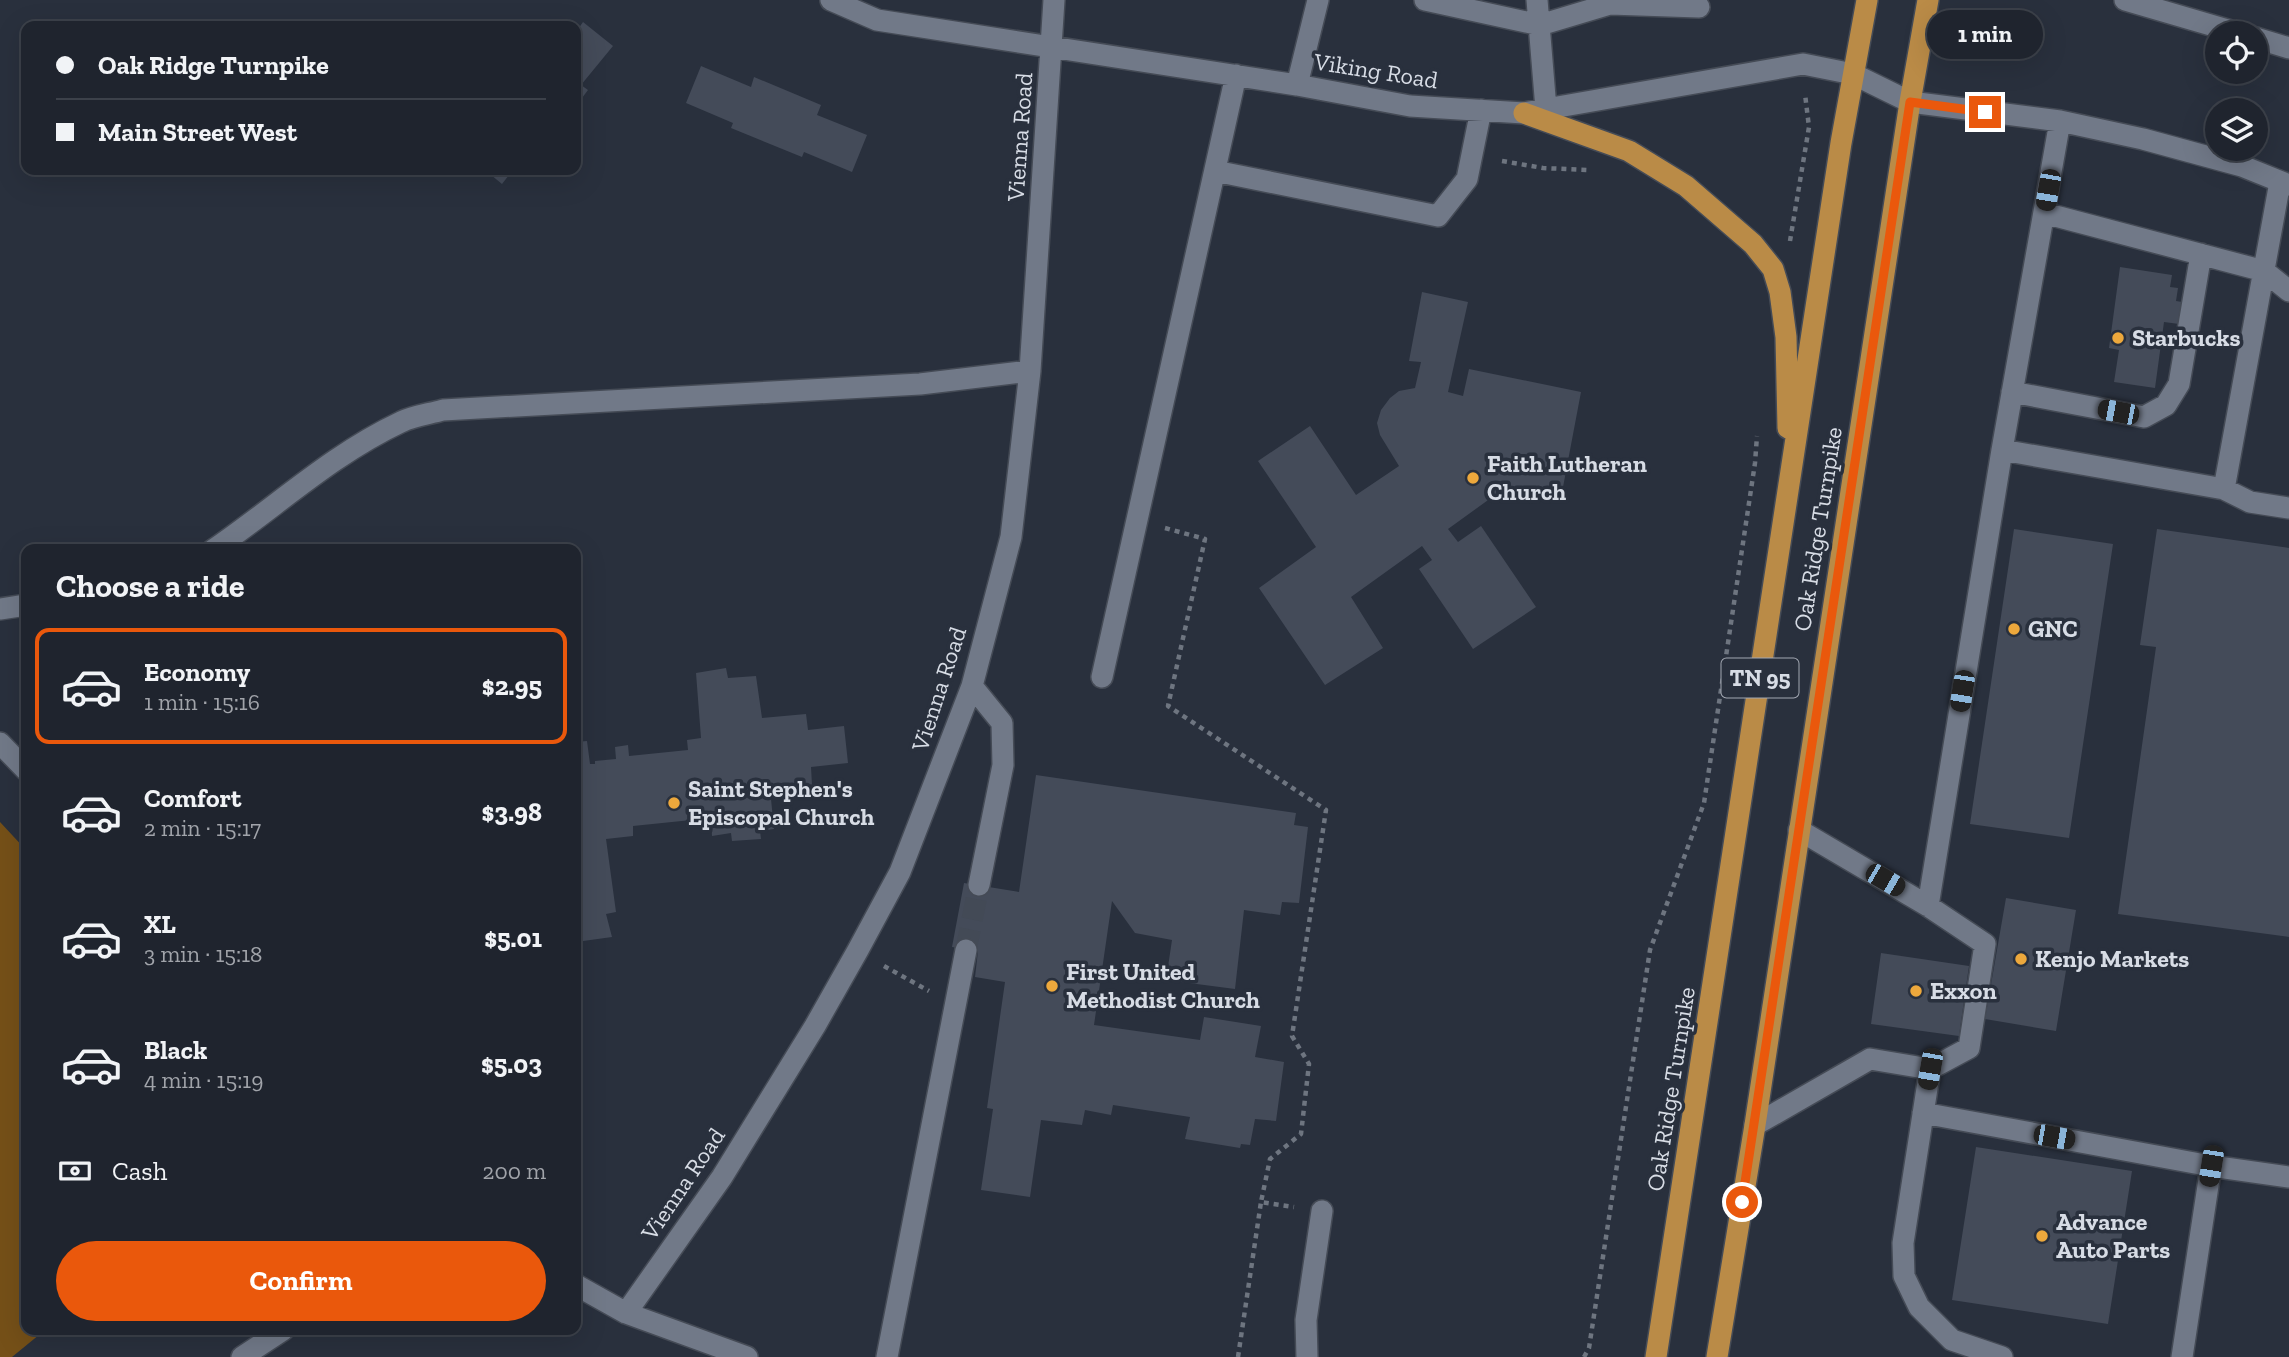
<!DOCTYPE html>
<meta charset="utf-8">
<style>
body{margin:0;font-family:"Zilla Slab",serif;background:#2c303a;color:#f1f3f6;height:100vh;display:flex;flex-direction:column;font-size:26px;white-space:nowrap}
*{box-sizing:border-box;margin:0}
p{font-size:23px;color:#a1a4aa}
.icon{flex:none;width:38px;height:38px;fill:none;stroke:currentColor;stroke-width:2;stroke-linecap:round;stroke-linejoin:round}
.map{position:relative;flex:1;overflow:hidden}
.sheet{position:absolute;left:21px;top:544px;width:560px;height:791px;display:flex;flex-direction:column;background:#1f242e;border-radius:14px;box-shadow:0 7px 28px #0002,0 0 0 2px #3c414a}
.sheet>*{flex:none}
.top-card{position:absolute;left:21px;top:21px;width:560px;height:154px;border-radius:14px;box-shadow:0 7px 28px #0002,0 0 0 2px #3c414a;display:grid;align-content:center;height:154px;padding:0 35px;background:#1f242e}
.controls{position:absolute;left:2205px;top:21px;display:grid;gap:14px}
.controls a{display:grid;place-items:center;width:63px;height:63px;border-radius:50%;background:#1f242e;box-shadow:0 7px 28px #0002,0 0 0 2px #3c414a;font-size:35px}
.end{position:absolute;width:32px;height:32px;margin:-16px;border:9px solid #ea580c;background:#fff;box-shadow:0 0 0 4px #fff}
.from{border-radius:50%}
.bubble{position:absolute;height:49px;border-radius:24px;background:#1f242e;box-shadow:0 7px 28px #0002,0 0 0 2px #3c414a;font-size:23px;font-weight:800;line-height:49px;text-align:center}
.car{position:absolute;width:21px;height:42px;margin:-21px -10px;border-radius:9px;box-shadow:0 0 5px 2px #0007;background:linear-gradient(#222 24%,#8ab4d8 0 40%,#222 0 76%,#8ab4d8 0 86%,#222 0)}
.top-card b{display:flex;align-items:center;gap:24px;height:66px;font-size:26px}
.top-card b+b{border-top:2px solid #3c414a}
.top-card i{width:18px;height:18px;background:#f1f3f6}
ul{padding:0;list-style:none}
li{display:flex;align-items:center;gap:21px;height:116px;margin:0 14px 10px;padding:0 21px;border:4px solid transparent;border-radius:14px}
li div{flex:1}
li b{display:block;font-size:26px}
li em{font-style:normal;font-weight:800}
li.on{border-color:#ea580c}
li>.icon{width:63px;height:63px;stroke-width:1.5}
h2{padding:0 35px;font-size:32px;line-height:84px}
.pay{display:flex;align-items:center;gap:18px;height:77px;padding:0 35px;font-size:26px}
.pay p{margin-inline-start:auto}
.action{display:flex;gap:14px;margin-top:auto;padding:14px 35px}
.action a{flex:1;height:80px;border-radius:42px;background:#ea580c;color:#fff;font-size:28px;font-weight:800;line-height:80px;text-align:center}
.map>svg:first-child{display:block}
</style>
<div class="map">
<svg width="2289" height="1357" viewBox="0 0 2289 1357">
<rect width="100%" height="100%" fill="#29303d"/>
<!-- green -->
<path fill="#755018" d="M0 822 26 850V1330H45L12 1357H0Z"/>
<!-- building -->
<path fill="#444b59" d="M583 22 613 46 581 85 588 90 576 106V32Z
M701 66 751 87 754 77 821 105 817 115 867 135 852 172 804 152 802 157 731 128 733 123 686 103Z
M485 170H513L502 184Z
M2120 267 2172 275 2170 287 2178 288 2176 301 2182 302 2179 324 2164 322 2155 388 2114 382 2119 350 2109 348Z
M1422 292 1468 302 1448 392 1463 396 1469 369 1581 392 1560 503 1502 490 1448 529 1458 542 1481 526 1536 607 1473 649 1419 569 1432 560 1422 546 1351 597 1383 648 1325 685 1259 588 1316 547 1258 461 1310 426 1356 495 1399 466 1380 435 1377 423 1381 410 1390 398 1399 391 1415 388 1421 362 1409 361Z
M2014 529 2113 544 2069 838 1970 824Z
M2157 529 2289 548V937L2118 914 2156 647 2140 645Z
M726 668 728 678 756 676 762 718 806 714 808 730 844 726 848 763 811 767 812 785 770 789 774 829 760 831 761 839 732 841 731 833 712 836 711 818 633 826V836L606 839 616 912 606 914 612 937 576 942V742L587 741 590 764H595V761L616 759 615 747 628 745 629 756 688 750 687 740 701 738 696 673Z
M1036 775 1296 813 1294 825 1308 827 1299 903 1282 902 1280 915 1244 910 1235 989 1166 980 1172 940 1135 933 1112 901 1094 1025 1200 1040 1204 1017 1261 1026 1255 1057 1284 1062 1276 1121 1255 1119 1250 1145 1241 1144 1240 1148 1185 1139 1190 1117 1113 1105 1111 1115 1085 1110 1082 1125 1041 1120 1030 1197 981 1190 993 1109 987 1108 1005 982 975 977 978 951 952 947 964 883 1019 892Z
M2006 898 2076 910 2056 1031 1985 1019Z
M1881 953 1969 966 1959 1036 1871 1024Z
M1976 1147 2132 1171 2108 1324 1952 1300Z"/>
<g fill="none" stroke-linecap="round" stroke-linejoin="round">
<!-- minor-tunnel -->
<path stroke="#434a56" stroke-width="21" stroke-dasharray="21 10" stroke-linecap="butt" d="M966 950 979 885"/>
<!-- minor casing -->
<g stroke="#454b56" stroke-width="24">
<path id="minor" d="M831 0 877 20 1297 85 1410 106 1524 113 1803 64 1853 74 1910 102 2060 121 2143 139 2242 166 2289 185
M1425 0 1540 25 1610 4 1699 7
M1537 0 1546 109
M2125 0 2238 33
M2256 38 2289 48
M1297 85 1318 0
M2060 121 2002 450 2224 489 2250 502 2289 508
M1215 171 1438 216 1467 179 1481 110
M2044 213 2264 271 2289 291
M2012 392 2144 417 2166 405 2179 384 2201 254
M2224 489 2280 182
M213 550C276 507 331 455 401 422 413 416 429 414 443 410L920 384 1030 371
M0 609 26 605
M1102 677 1236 75
M972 686 1002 723 1003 765 979 885
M0 743 26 770
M1928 906 2002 450
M1930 1069 1903 1243 1904 1276 1919 1307 1952 1340 2002 1357
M1923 1113 2211 1166 2182 1357
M1755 1125 1870 1059 1930 1069 1969 1048 1985 944 1928 906 1799 830
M2211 1166 2289 1177
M576 1285 626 1313 747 1357
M626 1313 722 1177 815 1026 858 950 900 872 972 686 1011 537 1030 371 1054 0
M242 1357 283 1330
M887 1357 966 950
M1307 1357 1306 1320 1322 1211"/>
</g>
<!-- highway casing -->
<g stroke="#454b56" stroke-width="24">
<path id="highway" d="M1524 113 1629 151 1686 186 1753 244 1773 269 1780 292 1786 337 1788 428
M1656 1357 1841 143 1867 0
M1717 1357 1755 1125 1910 102 1928 0"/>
</g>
<!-- path -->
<path stroke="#6e7580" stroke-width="4.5" stroke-dasharray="5 5" stroke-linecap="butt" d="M1502 161 1543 168 1587 170
M1790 241 1809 127 1805 94
M1165 528 1205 539 1168 706 1326 810 1292 1036 1309 1064 1301 1134 1270 1159 1261 1202 1294 1207
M884 966 929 991
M1238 1357 1261 1202
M1584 1357 1589 1348 1650 950 1704 803 1755 463 1757 436"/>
<!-- minor -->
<use href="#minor" stroke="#717988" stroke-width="21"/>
<!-- highway -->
<use href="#highway" stroke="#ba8b47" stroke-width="21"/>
</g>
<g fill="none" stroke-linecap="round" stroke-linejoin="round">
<!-- route -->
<path stroke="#ea580c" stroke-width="9" d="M1742 1202 1910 102 1985 112"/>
</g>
<!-- markers -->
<g fill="#eda83c" stroke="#29303d" stroke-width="2.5">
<circle cx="2118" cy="338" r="7"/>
<circle cx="1473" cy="478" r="7"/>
<circle cx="2014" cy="629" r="7"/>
<circle cx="674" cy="803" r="7"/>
<circle cx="2021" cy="959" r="7"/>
<circle cx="1052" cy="986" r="7"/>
<circle cx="1916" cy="991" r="7"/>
<circle cx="2042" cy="1236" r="7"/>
</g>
<g text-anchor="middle" stroke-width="7" stroke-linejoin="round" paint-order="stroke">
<!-- shield labels -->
<rect fill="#29303d" stroke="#a3a8b3" stroke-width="2" x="1721.5" y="658.5" width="77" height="39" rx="5"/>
<g font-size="23" font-weight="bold" fill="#d7dce5">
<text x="1760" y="686">TN 95</text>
</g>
<!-- street labels -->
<g font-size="24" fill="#d7dce5" stroke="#29303d">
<text transform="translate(1376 71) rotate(9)" y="8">Viking Road</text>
<text transform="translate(1020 137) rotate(-86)" y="8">Vienna Road</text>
<text transform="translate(1818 529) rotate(-81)" y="8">Oak Ridge Turnpike</text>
<text transform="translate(939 689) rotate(-72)" y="8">Vienna Road</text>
<text transform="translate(1671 1089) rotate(-81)" y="8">Oak Ridge Turnpike</text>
<text transform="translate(683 1184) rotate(-56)" y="8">Vienna Road</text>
</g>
<!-- poi labels -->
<g font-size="24" font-weight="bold" fill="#d7dce5" stroke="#29303d" text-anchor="start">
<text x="2132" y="346">Starbucks</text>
<text x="1487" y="472">Faith Lutheran<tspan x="1487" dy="28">Church</tspan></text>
<text x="2028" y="637">GNC</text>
<text x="688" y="797">Saint Stephen's<tspan x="688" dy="28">Episcopal Church</tspan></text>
<text x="2035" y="967">Kenjo Markets</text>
<text x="1066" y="980">First United<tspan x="1066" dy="28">Methodist Church</tspan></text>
<text x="1930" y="999">Exxon</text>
<text x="2056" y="1230">Advance<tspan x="2056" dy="28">Auto Parts</tspan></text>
</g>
</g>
</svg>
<div class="controls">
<a><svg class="icon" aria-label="locate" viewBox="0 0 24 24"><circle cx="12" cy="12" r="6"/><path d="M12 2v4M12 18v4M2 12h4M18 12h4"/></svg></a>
<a><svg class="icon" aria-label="layers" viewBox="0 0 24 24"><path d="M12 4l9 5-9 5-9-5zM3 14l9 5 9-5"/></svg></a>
</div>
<i class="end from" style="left:1742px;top:1202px"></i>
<i class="end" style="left:1985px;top:112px"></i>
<div class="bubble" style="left:1927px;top:10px;width:116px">1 min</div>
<i class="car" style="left:2048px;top:190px;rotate:190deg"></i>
<i class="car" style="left:2118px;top:412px;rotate:281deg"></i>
<i class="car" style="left:1962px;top:691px;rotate:189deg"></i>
<i class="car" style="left:1885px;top:880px;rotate:120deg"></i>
<i class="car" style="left:1930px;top:1069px;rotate:190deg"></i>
<i class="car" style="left:2054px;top:1137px;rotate:100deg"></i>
<i class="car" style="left:2211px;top:1166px;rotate:189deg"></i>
<div class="top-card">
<b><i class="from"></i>Oak Ridge Turnpike</b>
<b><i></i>Main Street West</b>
</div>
<section class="sheet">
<h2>Choose a ride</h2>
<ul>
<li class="on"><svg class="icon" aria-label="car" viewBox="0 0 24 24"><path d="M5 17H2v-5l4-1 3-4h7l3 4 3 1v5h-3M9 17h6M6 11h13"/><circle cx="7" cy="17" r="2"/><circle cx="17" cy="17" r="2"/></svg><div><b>Economy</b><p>1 min · 15:16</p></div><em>$2.95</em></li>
<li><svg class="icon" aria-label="car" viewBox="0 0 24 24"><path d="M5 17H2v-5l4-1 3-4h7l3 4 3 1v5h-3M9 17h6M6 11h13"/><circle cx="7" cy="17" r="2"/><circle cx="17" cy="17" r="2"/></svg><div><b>Comfort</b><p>2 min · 15:17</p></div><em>$3.98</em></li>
<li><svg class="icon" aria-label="car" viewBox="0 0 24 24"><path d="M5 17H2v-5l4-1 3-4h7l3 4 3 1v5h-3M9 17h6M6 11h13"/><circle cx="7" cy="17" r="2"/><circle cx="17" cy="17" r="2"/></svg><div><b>XL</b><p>3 min · 15:18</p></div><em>$5.01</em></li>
<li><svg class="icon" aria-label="car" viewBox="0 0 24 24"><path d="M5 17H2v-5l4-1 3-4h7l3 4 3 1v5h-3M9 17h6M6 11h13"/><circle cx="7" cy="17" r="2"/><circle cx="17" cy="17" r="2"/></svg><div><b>Black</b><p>4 min · 15:19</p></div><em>$5.03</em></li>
</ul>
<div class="pay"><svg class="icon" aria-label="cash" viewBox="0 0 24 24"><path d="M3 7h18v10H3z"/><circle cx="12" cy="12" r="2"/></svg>Cash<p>200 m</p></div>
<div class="action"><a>Confirm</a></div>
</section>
</div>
